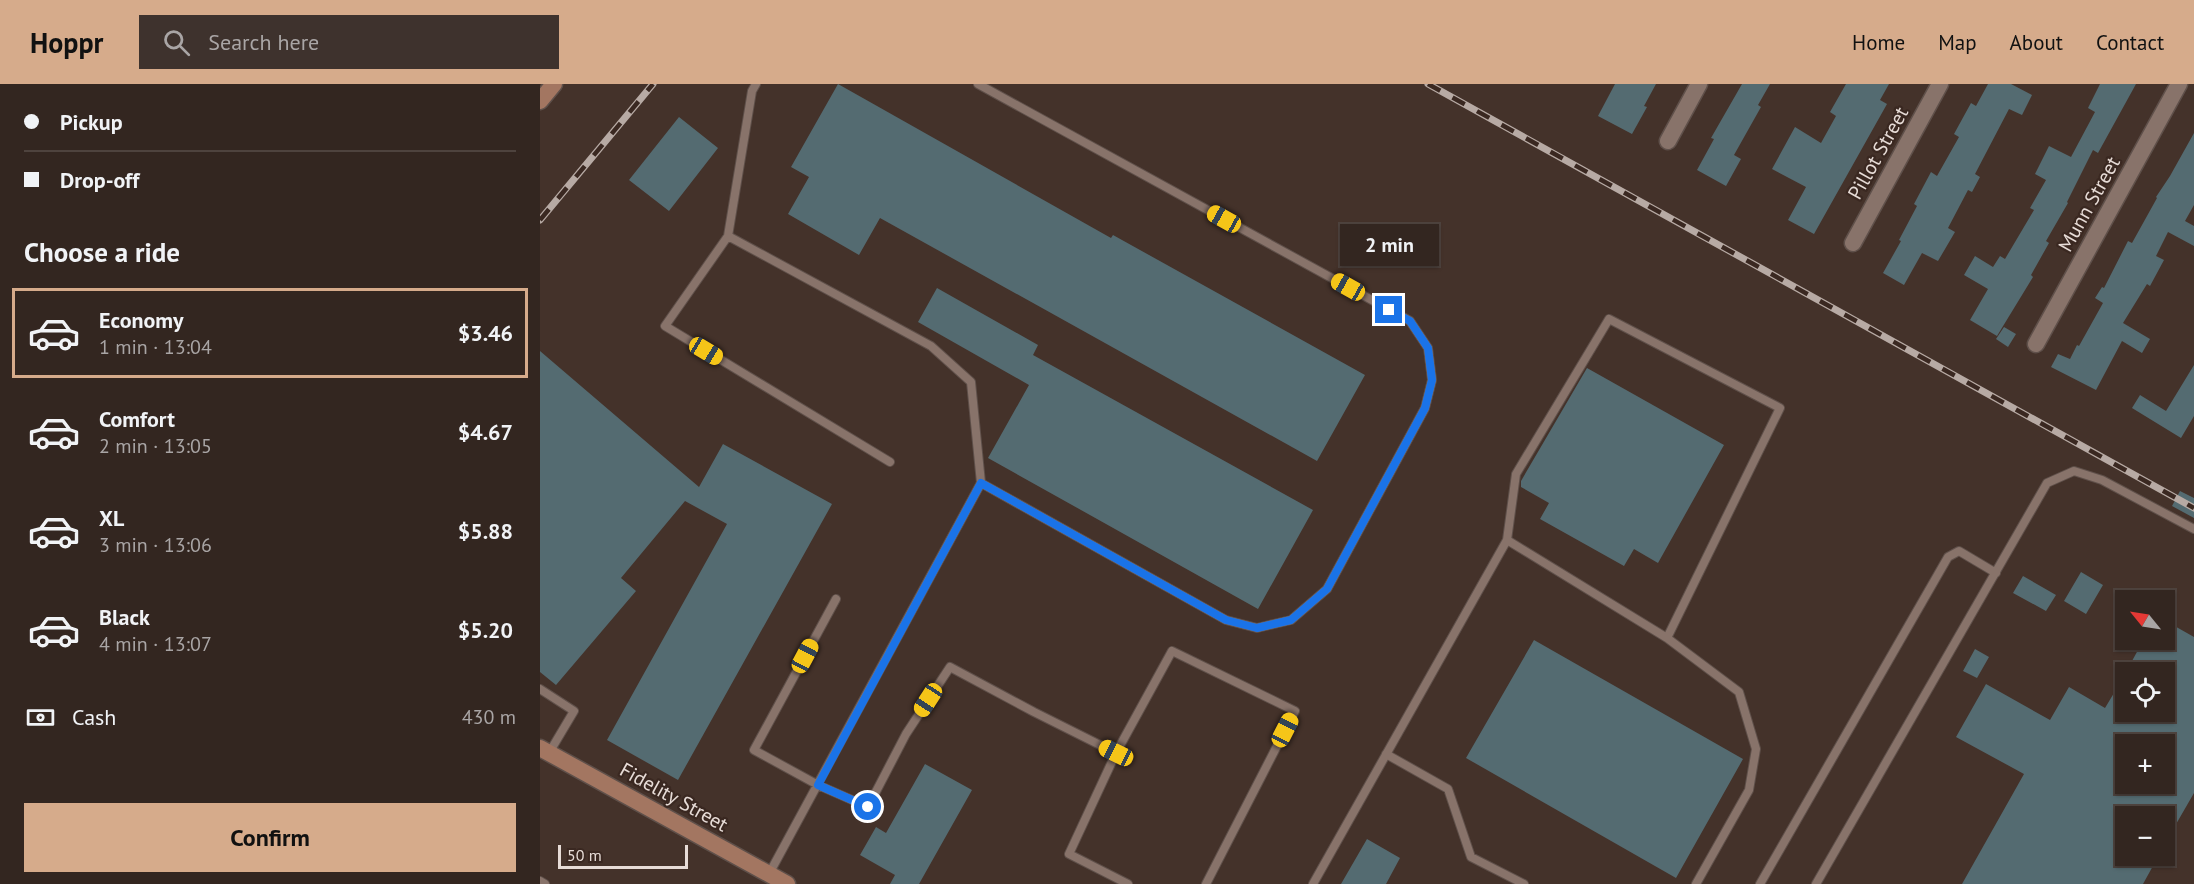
<!DOCTYPE html>
<meta charset="utf-8">
<style>
body{margin:0;font-family:"PT Sans",sans-serif;background:#3e322d;color:#f1f3f6;height:100vh;display:flex;flex-direction:column;font-size:22px;white-space:nowrap}
*{box-sizing:border-box;margin:0}
p{font-size:20px;color:#a9a5a5}
.icon{flex:none;width:33px;height:33px;fill:none;stroke:currentColor;stroke-width:2;stroke-linecap:round;stroke-linejoin:round}
.map{position:relative;flex:1;overflow:hidden}
.side{display:flex;flex-direction:column;background:#332620;width:540px}
.side>*{flex:none}
.top-card{display:grid;align-content:center;height:132px;padding:0 24px;background:#332620}
.needle{width:39px;rotate:300deg}
.fabs{position:absolute;left:1575px;top:506px;display:grid;gap:12px}
.fabs a{display:grid;place-items:center;width:60px;height:60px;border-radius:0px;background:#332620;box-shadow:0 2px 4px #0004,0 0 0 2px #4e433e;font-size:30px}
.scale{position:absolute;left:18px;bottom:15px;width:130px;box-sizing:border-box;padding-left:6px;border:3px solid #e7dcd7;border-top:0;font-size:16px;line-height:21px;white-space:nowrap;color:#e7dcd7;-webkit-text-stroke:4px #3a2821;paint-order:stroke}
.end{position:absolute;width:27px;height:27px;margin:-14px;border:8px solid #1a73e8;background:#fff;box-shadow:0 0 0 3px #fff}
.from{border-radius:50%}
.bubble{position:absolute;height:42px;border-radius:0px;background:#332620;box-shadow:0 2px 4px #0004,0 0 0 2px #4e433e;font-size:20px;font-weight:700;line-height:42px;text-align:center}
.car{position:absolute;width:18px;height:36px;margin:-18px -9px;border-radius:8px;box-shadow:0 0 4px 2px #0007;background:linear-gradient(#f5c518 24%,#345 0 40%,#f5c518 0 76%,#345 0 86%,#f5c518 0)}
.top-card b{display:flex;align-items:center;gap:21px;height:57px;font-size:22px}
.top-card b+b{border-top:2px solid #4e433e}
.top-card i{width:15px;height:15px;background:#f1f3f6}
ul{padding:0;list-style:none}
li{display:flex;align-items:center;gap:18px;height:90px;margin:0 12px 9px;padding:0 12px;border:3px solid transparent;border-radius:0px}
li div{flex:1}
li b{display:block;font-size:22px}
li em{font-style:normal;font-weight:700}
li.selected{border-color:#d6ab8b}
li>.icon{width:54px;height:54px;stroke-width:1.5}
h2{padding:0 24px;font-size:27px;line-height:72px}
.pay{display:flex;align-items:center;gap:15px;height:66px;padding:0 24px;font-size:22px}
.pay p{margin-inline-start:auto}
.primary-button{display:flex;gap:12px;margin-top:auto;padding:12px 24px}
.primary-button a{flex:1;height:69px;border-radius:0px;background:#d6ab8b;color:#111;font-size:24px;font-weight:700;line-height:69px;text-align:center}
header{display:flex;align-items:center;gap:36px;box-sizing:border-box;height:84px;padding:0 30px;background:#d6ab8b;color:#111}
header strong{font-size:28px}
nav{display:flex;gap:33px;margin-inline-start:auto;font-size:21px}
.search{width:420px;height:54px;background:#3e322d;display:flex;align-items:center;gap:15px;box-sizing:border-box;padding:0 21px;border-radius:0px;color:#a9a5a5;font-size:22px}
main{display:flex;flex:1;min-height:0}
.map>svg:first-child{display:block}
</style>
<header>
<strong>Hoppr</strong>
<div class="search"><svg class="icon" aria-label="search" viewBox="0 0 24 24"><circle cx="10" cy="10" r="6"/><path d="M15 15l6 6"/></svg>Search here</div>
<nav><a>Home</a><a>Map</a><a>About</a><a>Contact</a></nav>
</header>
<main>
<section class="side">
<div class="top-card">
<b><i class="from"></i>Pickup</b>
<b><i></i>Drop-off</b>
</div>
<h2>Choose a ride</h2>
<ul>
<li class="selected"><svg class="icon" aria-label="car" viewBox="0 0 24 24"><path d="M5 17H2v-5l4-1 3-4h7l3 4 3 1v5h-3M9 17h6M6 11h13"/><circle cx="7" cy="17" r="2"/><circle cx="17" cy="17" r="2"/></svg><div><b>Economy</b><p>1 min · 13:04</p></div><em>$3.46</em></li>
<li><svg class="icon" aria-label="car" viewBox="0 0 24 24"><path d="M5 17H2v-5l4-1 3-4h7l3 4 3 1v5h-3M9 17h6M6 11h13"/><circle cx="7" cy="17" r="2"/><circle cx="17" cy="17" r="2"/></svg><div><b>Comfort</b><p>2 min · 13:05</p></div><em>$4.67</em></li>
<li><svg class="icon" aria-label="car" viewBox="0 0 24 24"><path d="M5 17H2v-5l4-1 3-4h7l3 4 3 1v5h-3M9 17h6M6 11h13"/><circle cx="7" cy="17" r="2"/><circle cx="17" cy="17" r="2"/></svg><div><b>XL</b><p>3 min · 13:06</p></div><em>$5.88</em></li>
<li><svg class="icon" aria-label="car" viewBox="0 0 24 24"><path d="M5 17H2v-5l4-1 3-4h7l3 4 3 1v5h-3M9 17h6M6 11h13"/><circle cx="7" cy="17" r="2"/><circle cx="17" cy="17" r="2"/></svg><div><b>Black</b><p>4 min · 13:07</p></div><em>$5.20</em></li>
</ul>
<div class="pay"><svg class="icon" aria-label="cash" viewBox="0 0 24 24"><path d="M3 7h18v10H3z"/><circle cx="12" cy="12" r="2"/></svg>Cash<p>430 m</p></div>
<div class="primary-button"><a>Confirm</a></div>
</section>
<div class="map">
<svg width="1654" height="800" viewBox="0 0 1654 800">
<rect width="100%" height="100%" fill="#44322a"/>
<!-- building -->
<path fill="#546b71" fill-rule="evenodd" d="M298 0 571 154 573 151 825 291 777 377 340 134 319 171 248 130 269 93 251 83Z
M1075 0H1116L1104 22 1107 23 1092 50 1058 32Z
M1202 0H1230L1218 21 1221 23 1194 71 1201 75 1186 102 1157 86 1174 55 1171 54Z
M1306 0H1349L1340 16 1347 20 1274 150 1248 136 1266 103 1232 85 1255 43 1281 59 1296 32 1290 28Z
M1448 0H1471L1492 11 1482 31 1469 25 1435 90 1440 93 1432 108 1428 106 1408 144 1415 148 1398 177 1382 169 1364 201 1343 189 1361 157 1359 156 1377 122 1374 120 1391 88 1397 92 1419 53 1414 50 1431 19 1436 22Z
M1560 0H1596L1558 69 1553 66 1527 118 1528 119 1506 157 1509 159 1491 191 1493 193 1457 252 1430 236 1448 205 1424 191 1435 172 1453 183 1460 172 1465 175 1494 126 1490 124 1506 96 1495 90 1509 62 1531 73 1555 28 1548 24Z
M139 33 178 64 129 127 89 96Z
M1654 49V121L1645 137 1654 142V162L1628 148 1616 172 1624 176 1610 202 1607 200 1583 239 1610 255 1602 269 1582 257 1556 306 1511 283 1518 270 1530 275 1537 261 1539 262 1563 219 1555 214 1562 203 1564 204 1588 157 1592 159 1617 114 1616 113 1630 92Z
M397 204 498 261 493 271 773 426 718 525 448 374 489 301 378 238Z
M1464 243 1476 250 1468 263 1456 255Z
M0 267 159 403 183 360 292 420 138 696 67 656 187 440 145 417 81 494 96 507 16 601 0 588Z
M1654 281V332L1641 354 1592 324 1600 311 1626 327Z
M1047 284 1184 361 1118 479 1094 465 1084 482 1000 435 1009 419 981 403V397Z
M1640 407 1654 414V434L1632 422Z
M1541 488 1563 501 1546 530 1524 517Z
M1483 492 1516 511 1506 527 1473 509Z
M1624 536 1654 553V709L1624 761V732H1586V771H1619L1603 800H1422L1484 690 1416 653 1446 600 1510 636 1529 603 1565 624 1586 589V627H1624V588H1586L1604 555H1624ZM1586 660H1624V699H1586Z
M994 556 1203 675 1136 794 926 674Z
M1435 565 1449 573 1437 594 1423 587Z
M385 680 432 706 379 800H350L355 791 320 771 336 743 346 749Z
M827 755 860 774 846 800H801Z"/>
<g fill="none" stroke-linecap="round" stroke-linejoin="round">
<!-- service casing -->
<g stroke="#5f504a" stroke-width="10">
<path id="service" d="M216 0 212 7 188 152 391 262 431 298 441 399 229 790
M438 0 870 237 888 264 892 296 885 324 787 505 751 536 717 544 686 536 441 399
M188 152 125 242 350 378
M967 456 1127 554
M296 515 214 666 278 701 328 723 366 650 410 583 494 628 576 669
M0 605 34 627 9 669
M846 670 908 705 931 773 984 800
M0 797 5 800
M588 800 529 770 576 669 632 567 755 627 666 800
M773 800 967 456 976 390 1069 235 1240 324 1127 554 1199 608 1216 665 1209 706 1156 800
M1220 800 1408 473 1419 467 1456 489
M1276 800 1507 399 1534 387 1562 396 1654 445"/>
</g>
<!-- minor casing -->
<g stroke="#5f504a" stroke-width="19">
<path id="minor" d="M1128 57 1159 0
M1313 159 1400 0
M1496 260 1639 0"/>
</g>
<!-- secondary casing -->
<g stroke="#5f504a" stroke-width="19">
<path id="secondary" d="M0 17 14 0
M0 664 247 800"/>
</g>
<!-- service -->
<use href="#service" stroke="#88736a" stroke-width="8"/>
<!-- minor -->
<use href="#minor" stroke="#88736a" stroke-width="16"/>
<!-- secondary -->
<use href="#secondary" stroke="#a37661" stroke-width="16"/>
<!-- rail casing -->
<g stroke="#b7aaa4" stroke-width="7">
<path id="rail" d="M888 0 1654 424
M0 136 113 0"/>
</g>
<!-- rail -->
<use href="#rail" stroke="#3a2821" stroke-width="4.5" stroke-dasharray="14" stroke-linecap="butt"/>
</g>
<g fill="none" stroke-linecap="round" stroke-linejoin="round">
<!-- route -->
<path stroke="#1a73e8" stroke-width="8" d="M328 723 278 701 441 399 686 536 717 544 751 536 787 505 885 324 892 296 888 264 870 237 849 226"/>
</g>
<g text-anchor="middle" stroke-width="4.5" stroke-linejoin="round" paint-order="stroke">
<!-- street labels -->
<g font-size="20" fill="#e7dcd7" stroke="#3a2821">
<text transform="translate(1338 69) rotate(-61)" y="7">Pillot Street</text>
<text transform="translate(1549 120) rotate(-61)" y="7">Munn Street</text>
<text transform="translate(134 713) rotate(29)" y="7">Fidelity Street</text>
</g>
</g>
</svg>
<div class="fabs">
<a><svg class="needle" viewBox="-14 -14 28 28"><path d="M0-13l5 13h-10z" fill="#e53935"/><path d="M0 13l5-13h-10z" fill="#a9a5a5"/></svg></a>
<a><svg class="icon" aria-label="locate" viewBox="0 0 24 24"><circle cx="12" cy="12" r="6"/><path d="M12 2v4M12 18v4M2 12h4M18 12h4"/></svg></a>
<a>+</a>
<a>−</a>
</div>
<div class="scale">50 m</div>
<i class="end from" style="left:328px;top:723px"></i>
<i class="end" style="left:849px;top:226px"></i>
<div class="bubble" style="left:800px;top:140px;width:99px">2 min</div>
<i class="car" style="left:684px;top:135px;rotate:299deg"></i>
<i class="car" style="left:808px;top:203px;rotate:299deg"></i>
<i class="car" style="left:166px;top:267px;rotate:121deg"></i>
<i class="car" style="left:265px;top:572px;rotate:28deg"></i>
<i class="car" style="left:388px;top:616px;rotate:213deg"></i>
<i class="car" style="left:745px;top:646px;rotate:27deg"></i>
<i class="car" style="left:576px;top:669px;rotate:296deg"></i>
</div>
</main>
